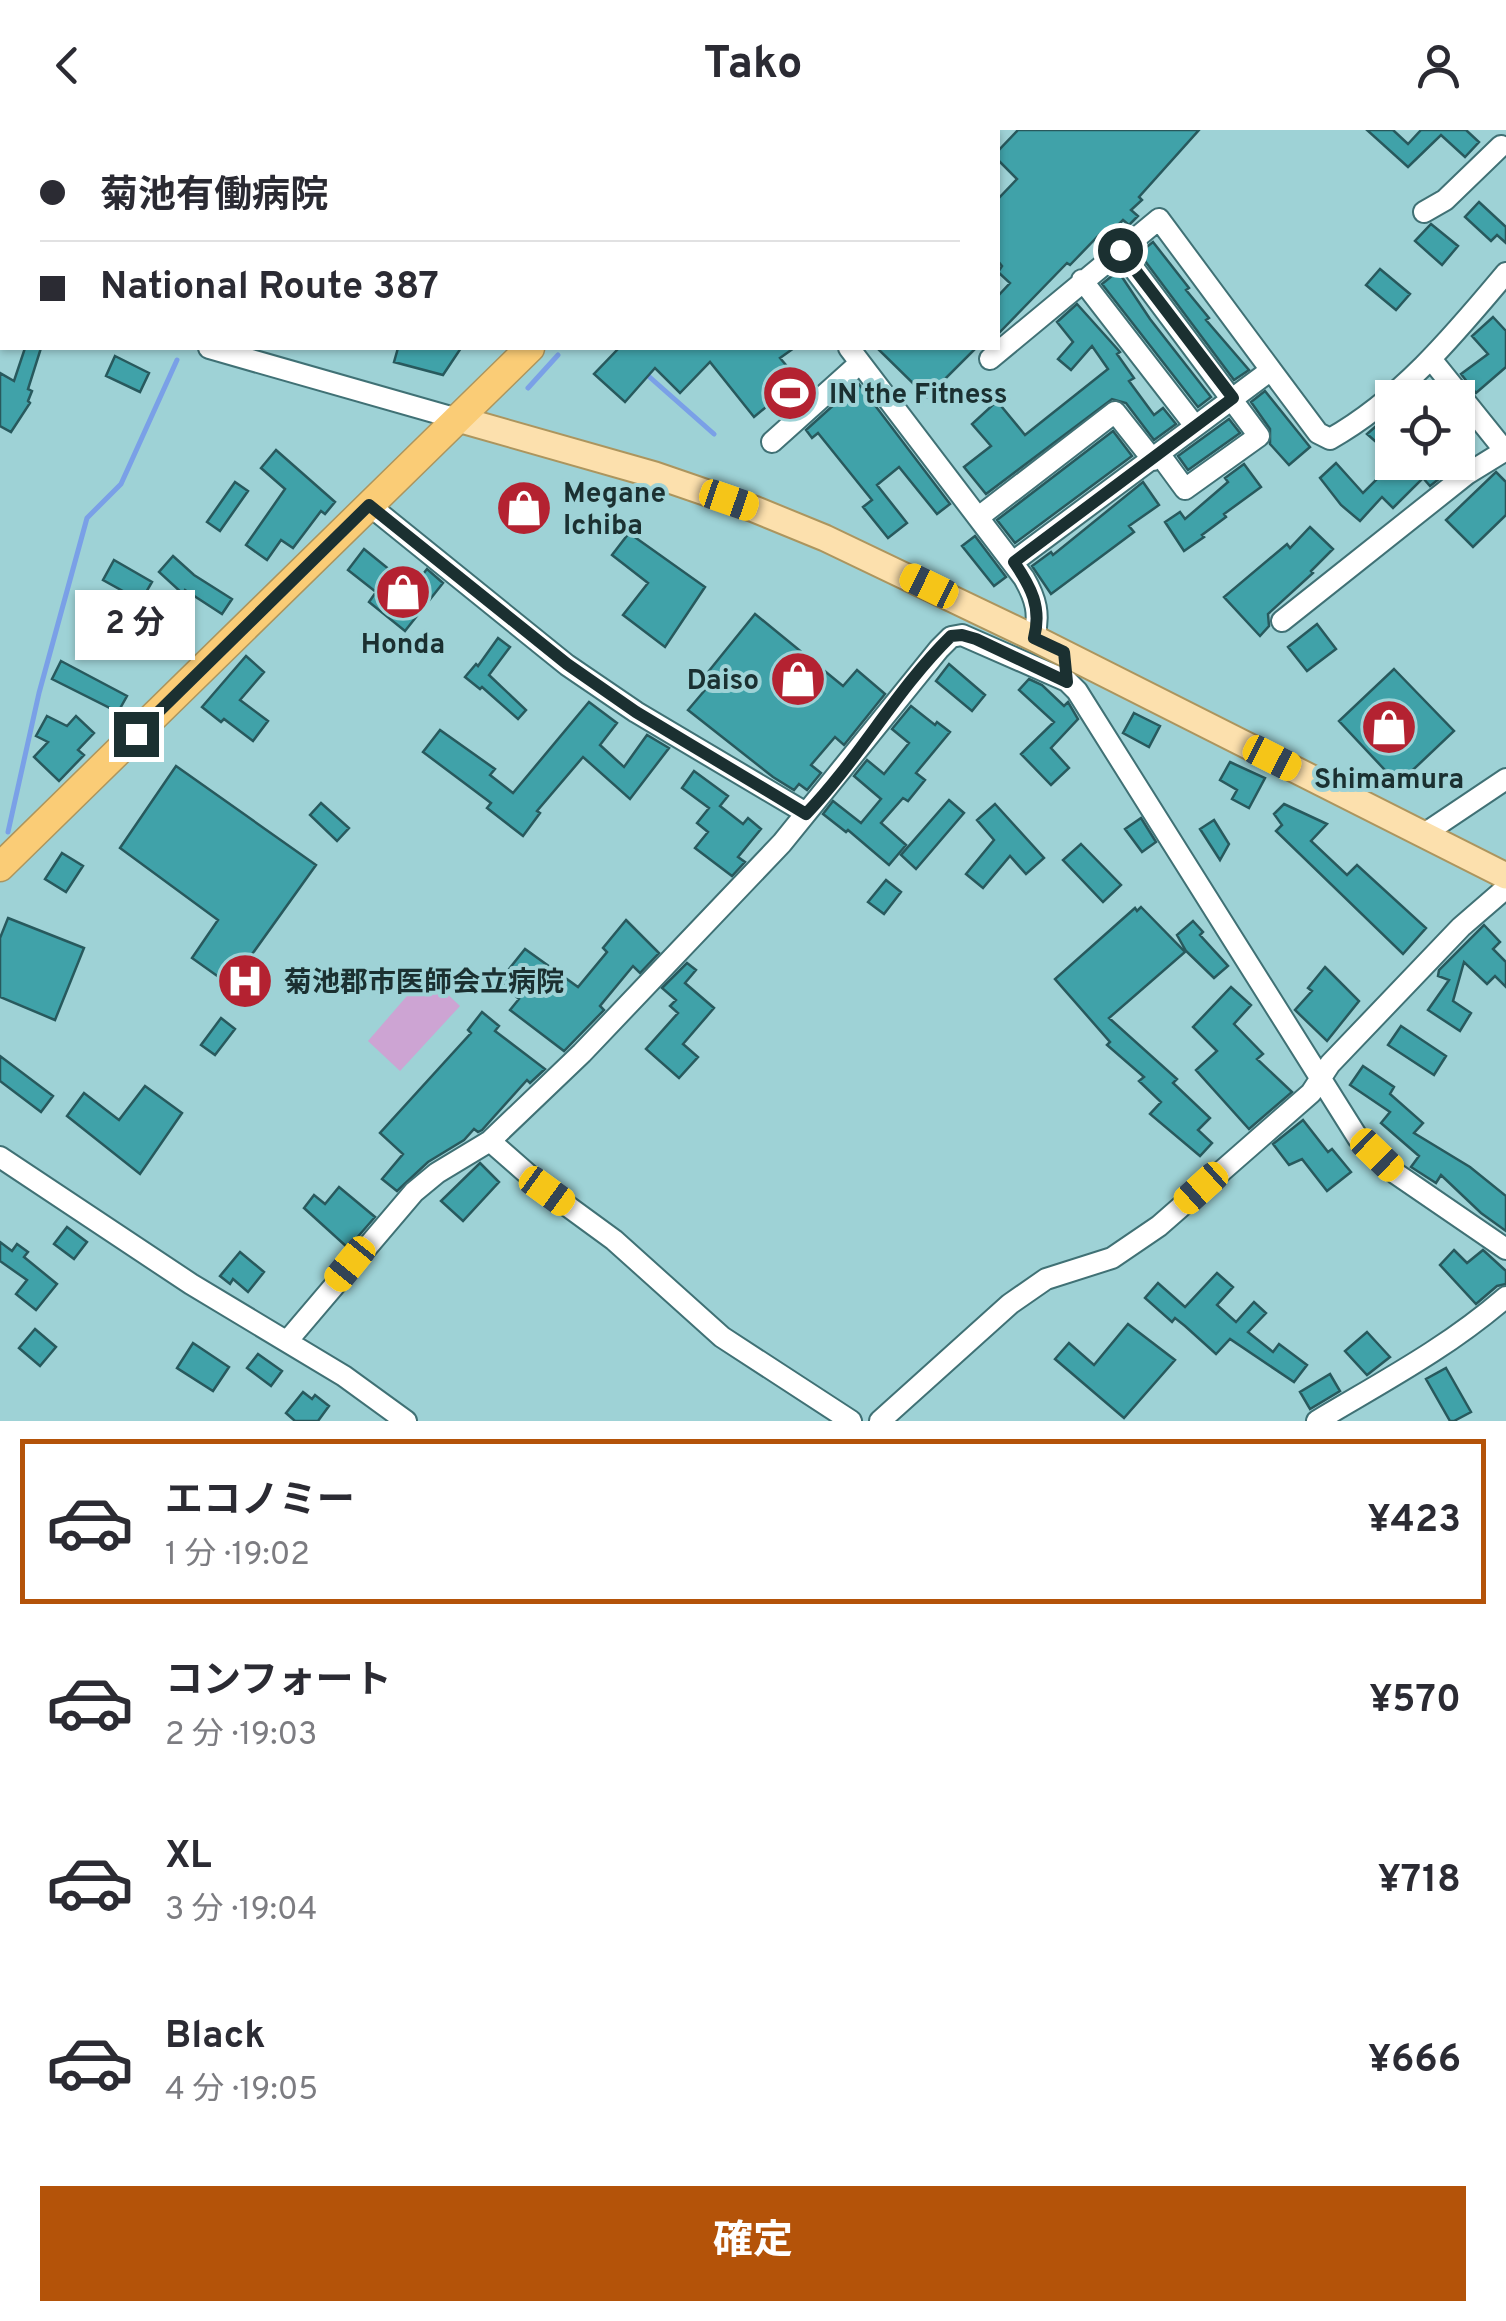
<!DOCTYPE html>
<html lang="ja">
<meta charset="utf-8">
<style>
body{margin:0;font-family:Overpass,"Noto Sans JP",sans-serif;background:#f2f2f3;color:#2b2b33;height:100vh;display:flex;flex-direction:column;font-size:38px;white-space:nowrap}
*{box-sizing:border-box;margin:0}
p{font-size:32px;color:#7c7c81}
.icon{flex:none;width:55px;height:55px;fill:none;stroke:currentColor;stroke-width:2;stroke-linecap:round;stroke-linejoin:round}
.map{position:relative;height:1291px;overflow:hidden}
.sheet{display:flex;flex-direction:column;background:#fff;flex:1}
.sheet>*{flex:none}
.hud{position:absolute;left:0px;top:0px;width:1000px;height:220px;box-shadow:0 2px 8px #0004;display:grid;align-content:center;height:220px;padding:0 40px;background:#fff}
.tools{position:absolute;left:1375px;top:250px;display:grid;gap:20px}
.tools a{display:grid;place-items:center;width:100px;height:100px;border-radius:0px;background:#fff;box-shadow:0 2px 8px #0004;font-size:50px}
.end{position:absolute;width:45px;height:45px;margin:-22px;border:12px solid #1b3031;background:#fff;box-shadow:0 0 0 5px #fff}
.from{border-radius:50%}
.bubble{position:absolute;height:70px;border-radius:0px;background:#fff;box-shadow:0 2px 8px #0004;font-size:32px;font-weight:700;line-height:70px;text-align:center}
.car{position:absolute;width:30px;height:60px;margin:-30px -15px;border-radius:12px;box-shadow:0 0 8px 2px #0007;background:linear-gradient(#f5c518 24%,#345 0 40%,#f5c518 0 76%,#345 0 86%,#f5c518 0)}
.hud b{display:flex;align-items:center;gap:35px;height:95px;font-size:38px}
.hud b+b{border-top:2px solid #e1e1e2}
.hud i{width:25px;height:25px;background:#2b2b33}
ul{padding:18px 0 0;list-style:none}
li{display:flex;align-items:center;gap:30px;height:165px;margin:0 20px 15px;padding:0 20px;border:5px solid transparent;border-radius:0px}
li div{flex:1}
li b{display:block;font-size:38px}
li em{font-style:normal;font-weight:700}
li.on{border-color:#b45309}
li>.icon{width:90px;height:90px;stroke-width:1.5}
.primary-button{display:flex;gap:20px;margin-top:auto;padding:20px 40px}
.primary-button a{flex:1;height:115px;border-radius:0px;background:#b45309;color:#fff;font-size:40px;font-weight:700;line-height:115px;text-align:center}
header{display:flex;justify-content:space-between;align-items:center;height:130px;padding:0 40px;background:#fff;font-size:45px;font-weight:700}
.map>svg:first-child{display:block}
</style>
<header><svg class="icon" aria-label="back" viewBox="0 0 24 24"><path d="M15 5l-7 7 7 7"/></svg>Tako<svg class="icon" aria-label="person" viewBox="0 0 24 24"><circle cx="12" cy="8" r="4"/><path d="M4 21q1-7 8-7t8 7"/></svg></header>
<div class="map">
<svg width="1506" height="1291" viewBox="0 0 1506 1291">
<rect width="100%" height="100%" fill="#9ed2d6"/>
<!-- pitch -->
<path fill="#cda4d3" d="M426 844 460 876 400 941 368 911Z"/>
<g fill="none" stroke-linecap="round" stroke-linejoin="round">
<!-- stream -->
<path stroke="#7aa0e7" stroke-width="5" d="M256 2 257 0
M645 243 714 304
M528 258 558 225
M8 702 39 563 87 388 121 354 177 230"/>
</g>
<!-- building -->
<path fill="#40a2a9" stroke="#28595d" stroke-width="2.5" d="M1018 0H1199L1139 67 1142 70 1131 80 1138 86 1129 95 1123 90 1104 109 1099 105 1070 135 1067 133 998 204V166L1010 153 998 142 1002 136 998 131V69L1017 49 998 30V21Z
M1367 0H1393L1408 14 1421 0H1466L1479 12 1465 27 1441 5 1408 37Z
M1479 72 1506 97V113L1497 105 1491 111 1465 87Z
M1431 94 1458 116 1442 135 1415 111Z
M1153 112 1189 158 1186 160 1209 188 1206 190 1249 240 1234 250 1139 123Z
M1380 139 1410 164 1396 180 1366 155Z
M1118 141 1150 189 1211 267 1198 277 1102 154Z
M1077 174 1120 222 1117 224 1134 248 1129 251 1154 285 1163 278 1176 294 1154 310 1126 273 1112 269 986 364 964 337 991 316 972 294 997 271 1025 305 1108 239 1092 216 1071 240 1058 229 1073 212 1057 192Z
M1493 187 1506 201V237L1476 263 1461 244 1488 224 1472 206Z
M25 218H41L28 259 32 261 28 271 30 273 11 302 0 296V243L14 251Z
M398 218H461L443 245 394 232Z
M619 218H794L780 228 808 261 788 279 778 267 754 287 710 232 680 263 655 238 625 272 594 244Z
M877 218H976L927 267Z
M115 226 149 243 140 262 106 246Z
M858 253 950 374 937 384 899 337 877 355 907 393 888 408 863 377 872 370 818 303 812 308 806 300Z
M1265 261 1310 317 1289 335 1270 314V299L1251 272Z
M1229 289 1240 303 1188 340 1178 326Z
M1383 290 1392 298V326L1367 304Z
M1113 301 1132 326 1015 413 997 390Z
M276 320 335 372 325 384 321 381 293 418 281 410 267 430 246 415 285 359 261 338Z
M1394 332H1435L1445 344 1430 356 1423 348 1393 378 1382 367 1360 391 1341 375 1320 348 1336 333 1363 363Z
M1244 334 1261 357 1224 384 1226 387 1202 405 1204 407 1184 421 1165 392 1180 382 1185 389 1228 352 1225 348Z
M1496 342 1506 352V385L1473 417 1446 390Z
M235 352 248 361 220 401 207 392Z
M1143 352 1159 375 1129 396 1134 402 1051 464 1032 436 1051 422 1053 425Z
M507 361 544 370 538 393 533 391 531 399 518 396 520 388 502 383Z
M1310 397 1333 419 1311 441 1313 443 1268 484 1269 496 1260 506 1224 467 1287 414 1290 418Z
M629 403 705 457 665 517 623 485 648 453 612 425Z
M975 406 1006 447 994 456 962 416Z
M364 419 412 458 427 439 443 453 405 501 369 472 376 462 348 440Z
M173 426 194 445 232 469 222 484 185 460 183 464 159 442Z
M114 430 152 452 141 471 103 450Z
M755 484 843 556 857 540 885 564 844 615 835 607 811 635 821 643 807 660 799 654 794 660 773 647 688 580 711 553 704 547Z
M1317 494 1336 519 1307 541 1288 517Z
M498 508 510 517 489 545 526 580 518 589 482 557 480 559 465 547 476 534 478 536Z
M246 526 264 542 240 570 268 591 253 611 224 589 221 592 202 577Z
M61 531 127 566 118 582 52 549Z
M949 534 985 565 972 581 936 551Z
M1394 539 1454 601 1398 654 1339 591Z
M1029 549 1042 555 1064 576 1068 572 1078 589 1051 618 1069 638 1051 655 1021 624 1054 592 1019 560Z
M589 572 617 593 600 615 624 637 647 605 669 618 630 669 583 627 537 681 540 683 523 706 487 678 491 673 423 622 440 600 495 639 490 645 513 663Z
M911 576 935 595 937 592 950 602 916 643 925 650 908 671 903 668 881 693 906 715 889 735 848 700 846 702 823 684 833 671 861 693 881 669 854 646 867 630 884 644 909 613 892 599Z
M1134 583 1160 596 1149 617 1123 603Z
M47 586 67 596 76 586 94 603 78 620 84 625 59 651 34 627 48 612 36 606Z
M1230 632 1265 648 1249 678 1232 669 1237 660 1220 650Z
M176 636 316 735 230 855 192 828 218 790 120 718Z
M694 641 728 666 720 676 743 694 748 688 761 699 738 727 745 732 732 746 695 718 708 702 697 693 709 678 682 658Z
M949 670 964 683 916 739 901 725Z
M321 673 349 698 337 711 310 685Z
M995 674 1044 728 1026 744 1010 726 983 758 966 744 994 710 977 690Z
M1284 674 1327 694 1311 711 1347 745 1357 735 1426 798 1403 824 1276 701 1282 695 1274 684Z
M1141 688 1156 712 1142 722 1125 699Z
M1214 690 1229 714 1220 730 1200 699Z
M1081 714 1121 755 1103 772 1063 730Z
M62 723 83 736 66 762 45 749Z
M886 750 901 762 884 784 868 772Z
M1141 777 1185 822 1109 888 1177 949 1173 953 1210 988 1198 1000 1212 1013 1200 1026 1150 984 1161 972 1139 951 1144 947 1107 915 1110 912 1055 849 1135 778 1137 781Z
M8 788 84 818 55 890 0 867V808Z
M626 790 659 823 640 843 633 836 600 876 604 880 564 921 510 880 519 869 503 855 514 843 509 839 525 819 578 857 607 822 603 818Z
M1193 791 1203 802 1200 805 1228 836 1214 848 1186 821 1177 805Z
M1484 795 1500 812 1493 819 1506 832V857L1495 846 1487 854 1464 832 1453 871 1471 883 1460 901 1428 880 1449 850 1438 846 1439 840Z
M687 833 696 840 685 853 714 878 683 914 698 927 679 948 646 919 678 883 670 876 676 870 662 858Z
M1325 837 1359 871 1327 911 1295 880 1312 861 1308 858Z
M1231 857 1251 875 1234 894 1263 924 1257 929 1292 962 1249 999 1196 940 1217 921 1193 897Z
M482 882 499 896 495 901 545 939 530 953 527 950 482 1000 478 1002 474 999 464 1010 428 1032 397 1061 382 1049 403 1024 380 1003 471 903 468 900Z
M221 888 235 899 215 925 201 915Z
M1401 896 1446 926 1434 945 1388 915Z
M0 926 53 966 41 982 0 951Z
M1363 936 1394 957 1390 964 1423 993 1414 1003 1470 1037 1506 1066V1101L1481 1083 1441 1045 1436 1053 1411 1037 1419 1026 1381 993 1390 982 1350 955Z
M145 956 182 983 140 1044 67 986 84 963 119 990Z
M1303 990 1328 1022 1332 1019 1351 1042 1327 1061 1302 1029 1289 1035 1273 1014Z
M480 1033 499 1052 463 1091 441 1071Z
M339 1057 375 1087 348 1118 304 1078 314 1065 325 1074Z
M67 1097 87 1112 74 1129 54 1114Z
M0 1112 12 1121 17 1114 28 1122 24 1127 57 1154 36 1180 16 1164 27 1150 0 1131Z
M1454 1120 1467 1133 1483 1120 1506 1141V1154L1497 1156 1476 1174 1440 1135Z
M240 1122 264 1142 248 1162 233 1149 230 1154 220 1146Z
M1217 1143 1233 1157 1217 1175 1236 1192 1254 1172 1266 1183 1248 1202 1273 1222 1279 1214 1307 1235 1294 1252 1230 1209 1216 1224 1185 1196 1175 1188 1172 1192 1145 1168 1158 1153 1185 1177Z
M1128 1194 1175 1230 1124 1288 1055 1229 1069 1213 1094 1235Z
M35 1199 56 1217 40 1236 19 1218Z
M1367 1202 1390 1227 1367 1245 1345 1221Z
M193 1213 229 1237 213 1261 177 1238Z
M258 1224 282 1241 271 1256 247 1238Z
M1446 1238 1471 1282 1454 1291H1450L1426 1249Z
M1330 1244 1340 1261 1310 1279 1300 1262Z
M303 1262 312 1269 315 1265 329 1276 318 1291H295L286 1283Z"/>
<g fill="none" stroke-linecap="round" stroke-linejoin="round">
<!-- minor casing -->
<g stroke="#407175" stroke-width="24">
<path id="minor" d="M685 0 687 2
M614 2 616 0
M0 50 2 48
M1424 82 1445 70 1501 16
M1120 120 1259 306 1185 359 1160 325
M1082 150 1195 296
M0 158 2 159
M209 218 458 289
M849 218 1024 448C1036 469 1040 484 1034 508
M990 229 1159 89 1271 240
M1431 229 1505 321
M772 312 860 233
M369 375 567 535 636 582 806 683
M980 386 1115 282 1153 330
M1013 432 1271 240 1318 303 1330 309C1401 269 1454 205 1506 143
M1282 491 1467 344 1506 320
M1424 704 1506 649
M490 1011 547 1061 614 1110 722 1207 851 1291
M0 1027 191 1154 344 1246 406 1291
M289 1209 414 1062 437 1043 490 1011 582 923 782 713 939 519 951 507 962 505 1067 551 1077 561 1358 1008 1395 1043 1506 1119
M880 1291 1010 1174 1046 1149 1112 1128 1159 1096 1311 963 1330 934 1461 797 1506 758
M1317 1291C1384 1251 1447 1218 1506 1167"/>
</g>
<!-- major casing -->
<g stroke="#ac955e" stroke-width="29">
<path id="major" d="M458 289 655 345 754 379 825 408 1034 508 1506 746"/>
</g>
<!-- highway casing -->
<g stroke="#ac955e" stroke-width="31">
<path id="highway" d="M753 2 756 0
M0 737 530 218"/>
</g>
<!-- minor -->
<use href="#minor" stroke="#fff" stroke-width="20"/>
<!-- major -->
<use href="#major" stroke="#fce0ad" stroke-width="25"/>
<!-- highway -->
<use href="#highway" stroke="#facc76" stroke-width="28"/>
</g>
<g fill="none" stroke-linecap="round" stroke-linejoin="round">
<!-- route -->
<path stroke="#1b3031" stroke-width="12" d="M136 604 369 375 567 534 636 582 806 684C859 629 896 560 951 506L962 505 976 509 1067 552 1064 522 1034 508C1042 477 1031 457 1014 432L1233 268 1120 120"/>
</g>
<!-- icons -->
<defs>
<g id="stadium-disc" transform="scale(2.875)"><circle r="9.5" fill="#b42231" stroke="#9ed2d6"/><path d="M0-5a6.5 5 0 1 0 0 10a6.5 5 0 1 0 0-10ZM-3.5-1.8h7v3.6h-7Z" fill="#fff"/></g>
<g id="shop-disc" transform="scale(2.875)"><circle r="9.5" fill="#b42231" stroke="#9ed2d6"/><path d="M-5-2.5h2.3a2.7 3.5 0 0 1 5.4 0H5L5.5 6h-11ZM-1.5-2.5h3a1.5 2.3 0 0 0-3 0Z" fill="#fff"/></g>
<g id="hospital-disc" transform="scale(2.875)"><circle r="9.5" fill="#b42231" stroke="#9ed2d6"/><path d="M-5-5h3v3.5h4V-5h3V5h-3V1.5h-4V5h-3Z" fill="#fff"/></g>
</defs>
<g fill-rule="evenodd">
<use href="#stadium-disc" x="790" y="263"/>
<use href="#shop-disc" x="524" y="378"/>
<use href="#shop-disc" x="403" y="462"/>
<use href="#shop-disc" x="798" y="549"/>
<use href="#shop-disc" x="1389" y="597"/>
<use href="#hospital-disc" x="245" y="851"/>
</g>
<g text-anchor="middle" stroke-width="8" stroke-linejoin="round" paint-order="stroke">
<!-- poi labels -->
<g font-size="28" font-weight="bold" fill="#1b3031" stroke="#9ed2d6" text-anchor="start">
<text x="829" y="273">IN the Fitness</text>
<text x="563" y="372">Megane<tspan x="563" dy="32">Ichiba</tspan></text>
<text x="403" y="523" text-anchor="middle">Honda</text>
<text x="759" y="559" text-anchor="end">Daiso</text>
<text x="1389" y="658" text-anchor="middle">Shimamura</text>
<text x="284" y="861">菊池郡市医師会立病院</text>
</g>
</g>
</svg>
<div class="tools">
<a><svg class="icon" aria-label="locate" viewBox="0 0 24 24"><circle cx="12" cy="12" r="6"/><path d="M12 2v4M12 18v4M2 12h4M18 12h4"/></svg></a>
</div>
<i class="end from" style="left:1120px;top:120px"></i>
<i class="end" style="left:136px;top:604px"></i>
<div class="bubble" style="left:75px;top:460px;width:120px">2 分</div>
<i class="car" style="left:729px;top:370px;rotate:109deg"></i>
<i class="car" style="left:929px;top:456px;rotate:296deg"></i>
<i class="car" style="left:1272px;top:628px;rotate:117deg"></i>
<i class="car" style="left:1377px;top:1025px;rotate:134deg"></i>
<i class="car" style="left:1201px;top:1058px;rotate:228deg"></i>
<i class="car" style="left:547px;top:1061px;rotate:126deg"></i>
<i class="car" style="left:350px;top:1134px;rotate:219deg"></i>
<div class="hud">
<b><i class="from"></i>菊池有働病院</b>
<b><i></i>National Route 387</b>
</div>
</div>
<section class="sheet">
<ul>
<li class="on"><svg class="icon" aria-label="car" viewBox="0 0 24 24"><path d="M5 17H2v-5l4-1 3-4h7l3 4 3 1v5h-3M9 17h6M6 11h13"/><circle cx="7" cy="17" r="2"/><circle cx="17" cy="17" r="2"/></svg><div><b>エコノミー</b><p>1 分 · 19:02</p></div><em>¥423</em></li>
<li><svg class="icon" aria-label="car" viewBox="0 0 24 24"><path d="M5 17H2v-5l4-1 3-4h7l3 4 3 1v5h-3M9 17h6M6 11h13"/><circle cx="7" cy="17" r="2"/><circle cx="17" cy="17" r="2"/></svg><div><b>コンフォート</b><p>2 分 · 19:03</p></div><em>¥570</em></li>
<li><svg class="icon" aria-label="car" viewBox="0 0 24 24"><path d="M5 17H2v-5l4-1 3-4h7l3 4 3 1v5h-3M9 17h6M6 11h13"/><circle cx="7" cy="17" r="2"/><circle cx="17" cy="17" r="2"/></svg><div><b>XL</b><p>3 分 · 19:04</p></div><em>¥718</em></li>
<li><svg class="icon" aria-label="car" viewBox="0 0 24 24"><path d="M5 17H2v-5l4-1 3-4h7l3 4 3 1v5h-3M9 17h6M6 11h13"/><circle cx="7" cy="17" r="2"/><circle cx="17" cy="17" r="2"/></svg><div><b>Black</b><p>4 分 · 19:05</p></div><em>¥666</em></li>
</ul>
<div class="primary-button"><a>確定</a></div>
</section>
